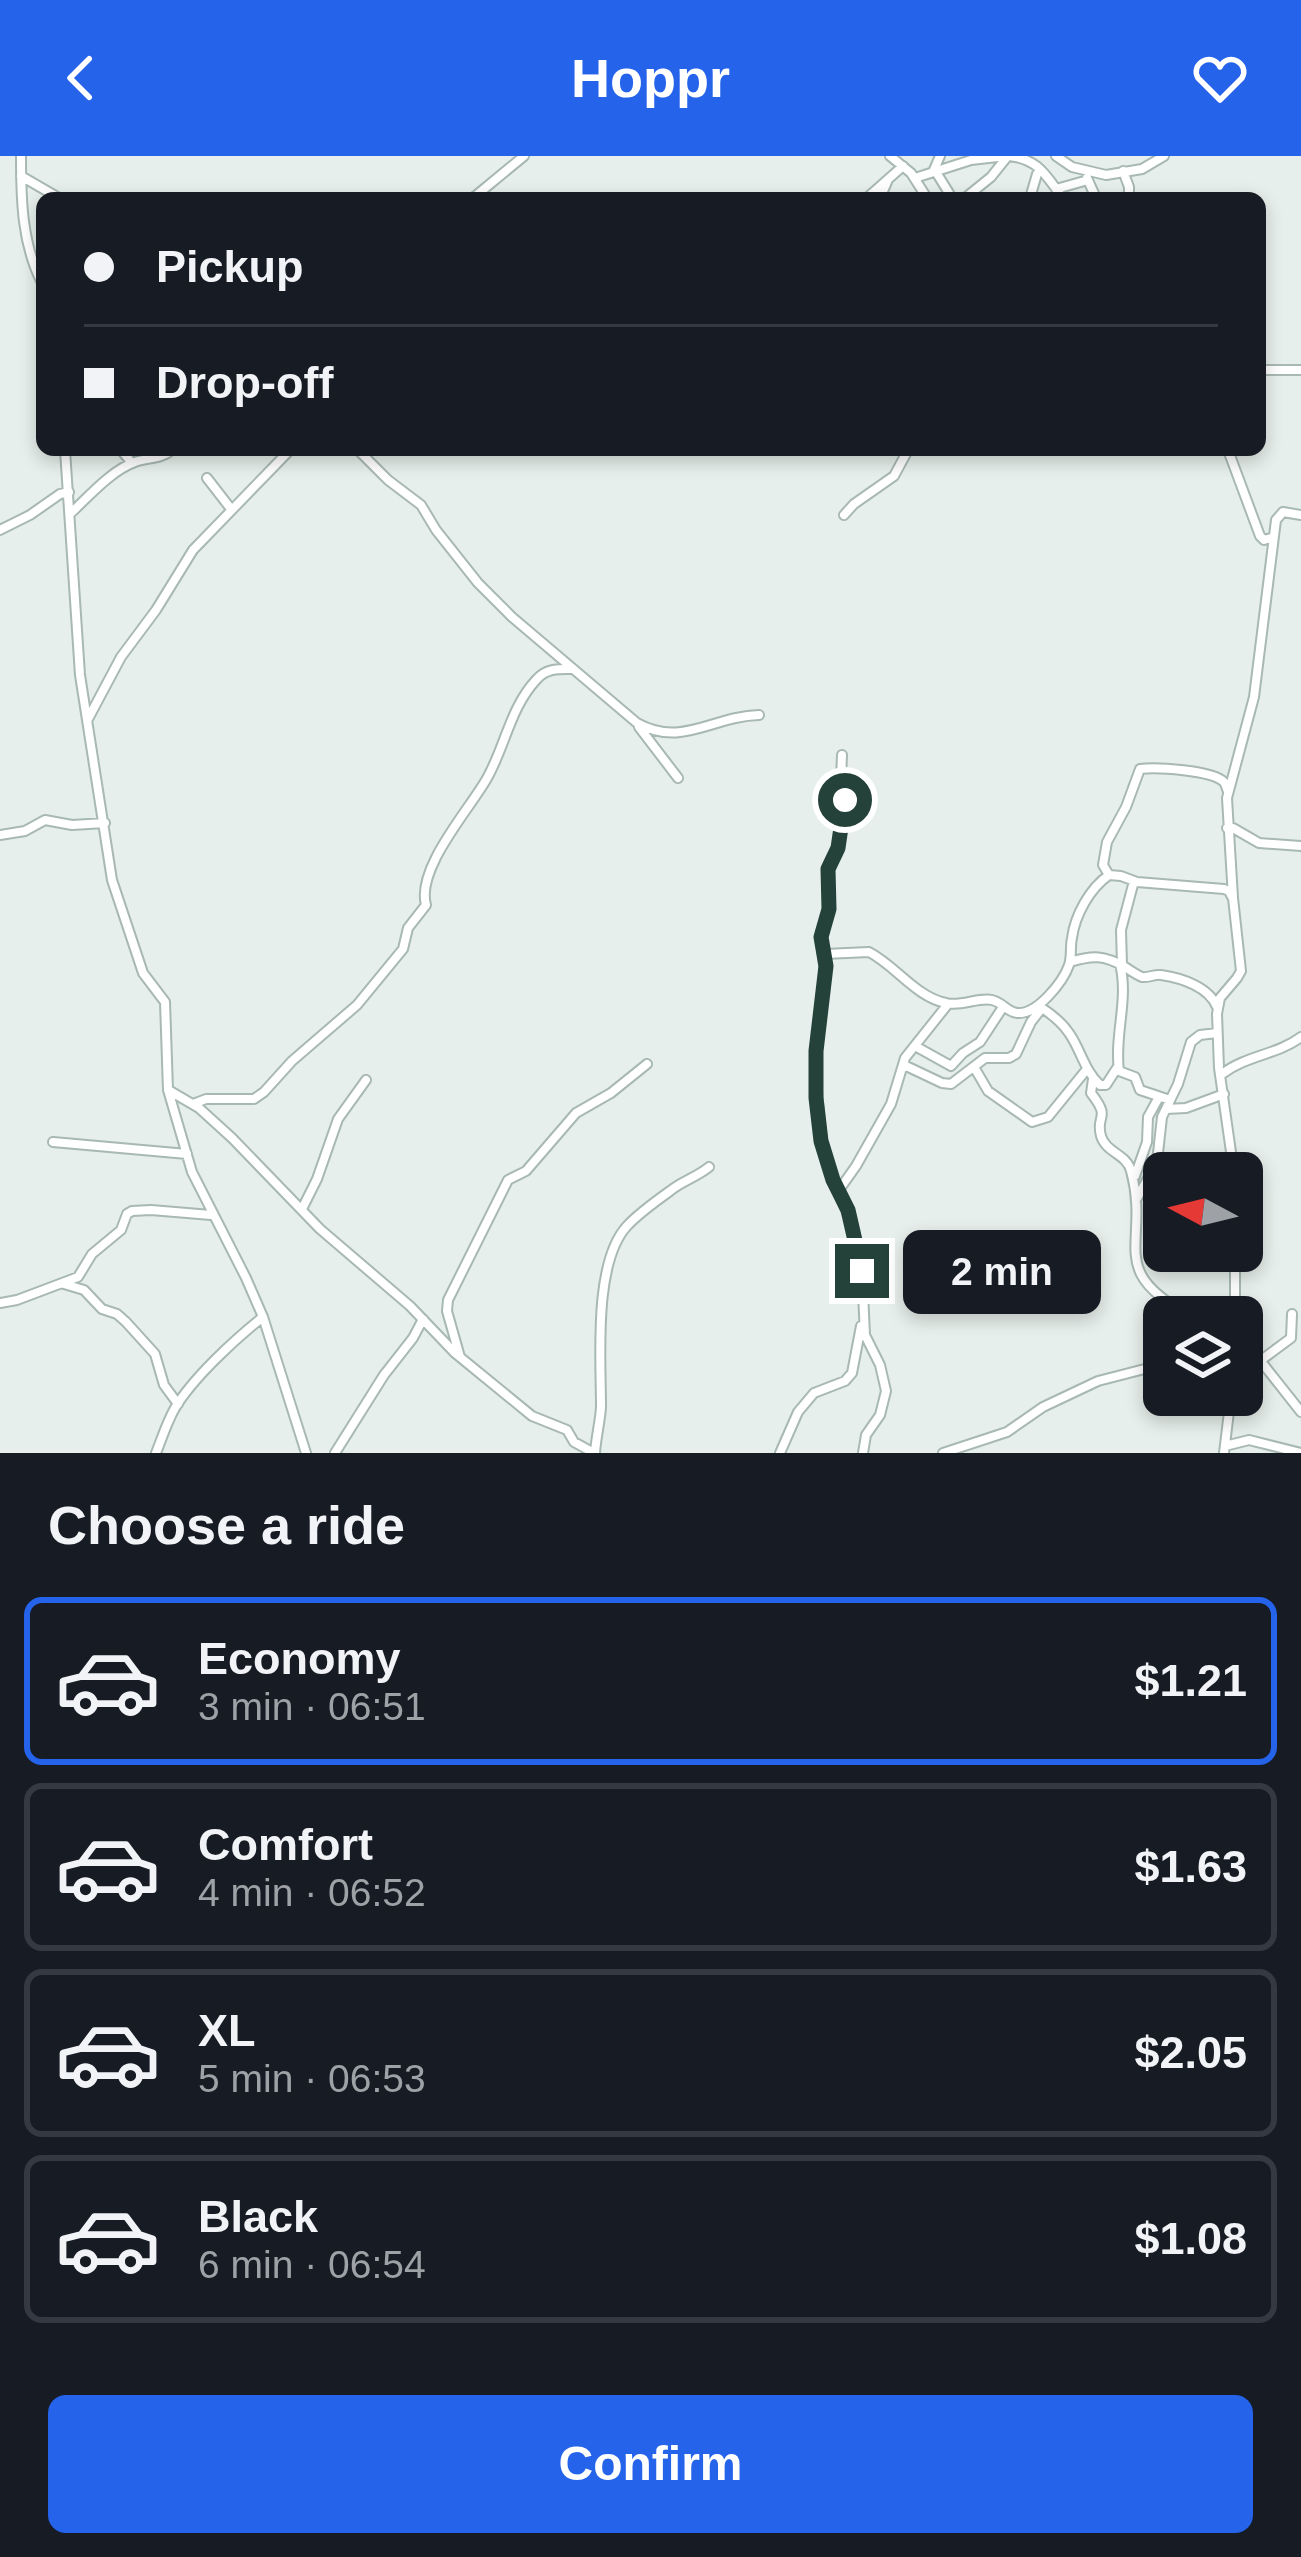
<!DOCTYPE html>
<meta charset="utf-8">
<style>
body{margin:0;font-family:Helvetica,sans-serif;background:#242831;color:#f1f3f6;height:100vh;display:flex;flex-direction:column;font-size:45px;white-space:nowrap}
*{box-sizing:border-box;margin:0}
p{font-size:39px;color:#9ea1a6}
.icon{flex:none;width:66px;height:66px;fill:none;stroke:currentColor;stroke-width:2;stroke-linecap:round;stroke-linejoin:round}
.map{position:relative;height:1297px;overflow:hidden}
.drawer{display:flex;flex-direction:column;background:#171b24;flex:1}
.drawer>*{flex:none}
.top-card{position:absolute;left:36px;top:36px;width:1230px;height:264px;border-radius:18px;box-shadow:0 6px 18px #0003;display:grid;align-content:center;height:264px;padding:0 48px;background:#171b24}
.needle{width:78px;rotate:277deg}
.buttons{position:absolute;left:1143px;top:996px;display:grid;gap:24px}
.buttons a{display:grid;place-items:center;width:120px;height:120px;border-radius:18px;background:#171b24;box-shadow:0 6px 18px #0003;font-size:60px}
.end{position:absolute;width:54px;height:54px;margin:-27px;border:15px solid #24423a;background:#fff;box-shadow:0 0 0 6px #fff}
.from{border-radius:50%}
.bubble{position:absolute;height:84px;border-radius:18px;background:#171b24;box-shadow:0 6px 18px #0003;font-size:39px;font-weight:600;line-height:84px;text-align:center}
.top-card b{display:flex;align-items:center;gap:42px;height:114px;font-size:45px}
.top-card b+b{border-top:3px solid #363941}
.top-card i{width:30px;height:30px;background:#f1f3f6}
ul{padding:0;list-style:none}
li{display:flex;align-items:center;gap:36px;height:168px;margin:0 24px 18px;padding:0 24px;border:6px solid #363941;border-radius:18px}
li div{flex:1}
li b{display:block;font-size:45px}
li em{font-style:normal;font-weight:600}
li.current{border-color:#2563eb}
li>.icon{width:108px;height:108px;stroke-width:1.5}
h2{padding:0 48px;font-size:54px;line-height:144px}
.action{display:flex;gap:24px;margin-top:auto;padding:24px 48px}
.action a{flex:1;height:138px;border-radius:18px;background:#2563eb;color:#fff;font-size:48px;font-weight:600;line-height:138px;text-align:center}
header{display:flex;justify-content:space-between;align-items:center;height:156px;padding:0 48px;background:#2563eb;color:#fff;font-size:54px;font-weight:600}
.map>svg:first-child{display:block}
</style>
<header><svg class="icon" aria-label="back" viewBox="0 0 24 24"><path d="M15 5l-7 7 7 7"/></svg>Hoppr<svg class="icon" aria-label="heart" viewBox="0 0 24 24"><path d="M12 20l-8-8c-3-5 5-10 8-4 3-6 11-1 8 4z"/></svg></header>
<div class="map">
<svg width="1301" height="1297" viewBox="0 0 1301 1297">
<rect width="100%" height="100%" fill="#e6efeb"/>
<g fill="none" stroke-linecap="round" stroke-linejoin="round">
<!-- minor casing -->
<g stroke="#a8b8b2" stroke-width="12">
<path id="minor" d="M21 0C21 44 22 88 42 127
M890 0 911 17 927 42
M1009 0C1039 3 1046 20 1063 42
M1056 0 1072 11 1106 19 1142 13 1164 0
M1123 15 1129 31V42
M933 16 940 0
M936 16 952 42
M21 20 59 42
M915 22 971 4 1006 0
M1087 22 1096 42
M1056 33 1088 24
M868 41 903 10
M473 42 524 0
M880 42 887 26
M965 42 991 21 1007 1
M1030 42 1037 18 1041 14
M1260 214H1301
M65 294 80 519 112 724 143 817 165 846 168 934 192 1016 246 1122 263 1161 306 1297
M121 294 132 307
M358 294 388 324 421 349 436 374 478 427 512 461 637 567C682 592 713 560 759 559
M1228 294 1260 380 1264 384 1271 382
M207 322 231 353
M72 356C89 340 112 314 135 306 149 301 159 304 172 294
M844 359 854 348 894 320 908 294
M0 374 30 359 60 338 69 336
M88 563 121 501 156 454 193 394 290 294
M639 571 678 622
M842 599 841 623 845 650 838 691 828 713 829 753 821 787 825 816 815 916 822 985 833 1024 851 1066 862 1115 865 1179 880 1209 886 1235 880 1259 866 1279 863 1297
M1227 672H1233L1259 687 1301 690
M0 679 25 675 45 664 72 669 105 667
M1109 719 1103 709 1107 686 1126 651 1140 613C1156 611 1212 614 1224 626 1226 629 1227 633 1228 636
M825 798 869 796C896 810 916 841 946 847 961 851 978 841 992 844 1002 846 1007 856 1017 857 1037 859 1063 826 1069 809 1072 800 1070 791 1072 782 1075 759 1090 732 1109 719L1121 720 1137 726 1224 733 1229 735 1232 741
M1070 806C1093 799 1104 799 1125 811 1128 813 1139 820 1142 821 1148 822 1155 818 1161 819 1182 822 1209 831 1217 851
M1120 808C1129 844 1114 879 1119 915L1135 921 1140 934 1170 944
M1122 809 1121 774 1134 725
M1039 850C1050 857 1061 865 1069 877 1081 894 1084 914 1100 929H1106L1117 912
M915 890 951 910 963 897 980 886 1003 851
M904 909 942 927 951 928 985 902H1009L1016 898 1031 866 1042 852
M974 911 988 935 1032 966 1048 961 1087 913
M1222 918C1247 899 1277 899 1301 881
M1093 923 1091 937C1112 964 1095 958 1101 980 1106 997 1127 998 1131 1015 1151 1089 1103 1113 1192 1161
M170 935 199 952 232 982 320 1073 410 1150 455 1197 532 1260 567 1274 574 1286 594 1297
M193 948 206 943H254L264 936 292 905 357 849 403 793 408 772 426 749C416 713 468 655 486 624 505 592 510 551 537 523 547 512 559 513 572 513
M1166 953 1186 952 1224 938
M53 986 187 998
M1234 1017 1219 912 1217 858 1220 842 1237 822 1241 815 1233 742 1227 642 1254 541 1276 364 1283 356 1301 359
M1135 1020 1147 986 1148 961 1159 941
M839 1034 856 1010 891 948 905 902 948 848
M1136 1044 1157 1006 1162 961 1178 928 1191 886 1200 879 1217 877
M302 1053 317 1023 338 963 366 924
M842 1101 859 1104
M64 1128 84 1134 102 1153 117 1158 126 1166 155 1198 164 1229 178 1248
M0 1147 17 1144 78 1121 92 1098 121 1074 127 1058 132 1055 151 1054 211 1059
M1235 1161V1095
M460 1201 447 1155 448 1144 508 1024 526 1015 576 957 611 937 647 908
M1242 1205 1263 1208 1301 1256
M1260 1205 1291 1182 1292 1158
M1225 1290 1249 1284 1301 1297
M156 1297C162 1282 167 1266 175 1252 193 1222 235 1183 263 1161
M335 1297 384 1219 413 1182 423 1163
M595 1297C596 1281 600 1267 601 1251 601 1204 593 1107 627 1070 638 1058 656 1045 670 1035 682 1025 697 1021 709 1011
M780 1297 798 1256 814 1237 845 1225 852 1217 861 1170
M943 1297 1007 1276 1043 1251 1098 1225 1164 1208
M1224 1297 1231 1239"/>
</g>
<!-- minor -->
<use href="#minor" stroke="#fff" stroke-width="8"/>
</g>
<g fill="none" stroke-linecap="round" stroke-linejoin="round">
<!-- route -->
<path stroke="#24423a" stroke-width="15" d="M845 644 838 692 828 713 829 753 821 781 826 810 816 895V942L821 985 833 1024 848 1054 862 1115"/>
</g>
</svg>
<div class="buttons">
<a><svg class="needle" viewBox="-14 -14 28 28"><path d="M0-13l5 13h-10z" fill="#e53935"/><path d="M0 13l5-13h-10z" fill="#9ea1a6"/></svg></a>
<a><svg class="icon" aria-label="layers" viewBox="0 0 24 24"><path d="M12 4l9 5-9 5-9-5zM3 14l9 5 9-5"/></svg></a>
</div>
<i class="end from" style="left:845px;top:644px"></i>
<i class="end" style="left:862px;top:1115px"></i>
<div class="bubble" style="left:903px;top:1074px;width:198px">2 min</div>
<div class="top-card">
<b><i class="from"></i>Pickup</b>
<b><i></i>Drop-off</b>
</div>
</div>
<section class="drawer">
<h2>Choose a ride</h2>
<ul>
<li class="current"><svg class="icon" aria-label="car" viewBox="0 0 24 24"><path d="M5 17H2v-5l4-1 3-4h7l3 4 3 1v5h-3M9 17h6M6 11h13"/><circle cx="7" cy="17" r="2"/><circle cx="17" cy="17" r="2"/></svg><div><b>Economy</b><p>3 min · 06:51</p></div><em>$1.21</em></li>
<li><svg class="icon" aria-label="car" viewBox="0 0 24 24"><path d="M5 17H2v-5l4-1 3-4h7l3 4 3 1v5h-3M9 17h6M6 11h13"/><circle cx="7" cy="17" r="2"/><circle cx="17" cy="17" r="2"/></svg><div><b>Comfort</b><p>4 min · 06:52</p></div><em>$1.63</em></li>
<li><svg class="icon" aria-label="car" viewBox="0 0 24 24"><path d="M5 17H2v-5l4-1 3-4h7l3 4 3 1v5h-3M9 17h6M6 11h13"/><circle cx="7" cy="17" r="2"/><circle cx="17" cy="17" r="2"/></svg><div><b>XL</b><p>5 min · 06:53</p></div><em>$2.05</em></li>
<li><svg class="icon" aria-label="car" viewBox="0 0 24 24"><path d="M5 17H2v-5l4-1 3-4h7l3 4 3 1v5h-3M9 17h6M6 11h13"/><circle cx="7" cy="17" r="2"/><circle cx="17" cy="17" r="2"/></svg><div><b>Black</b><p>6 min · 06:54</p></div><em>$1.08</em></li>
</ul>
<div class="action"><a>Confirm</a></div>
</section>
